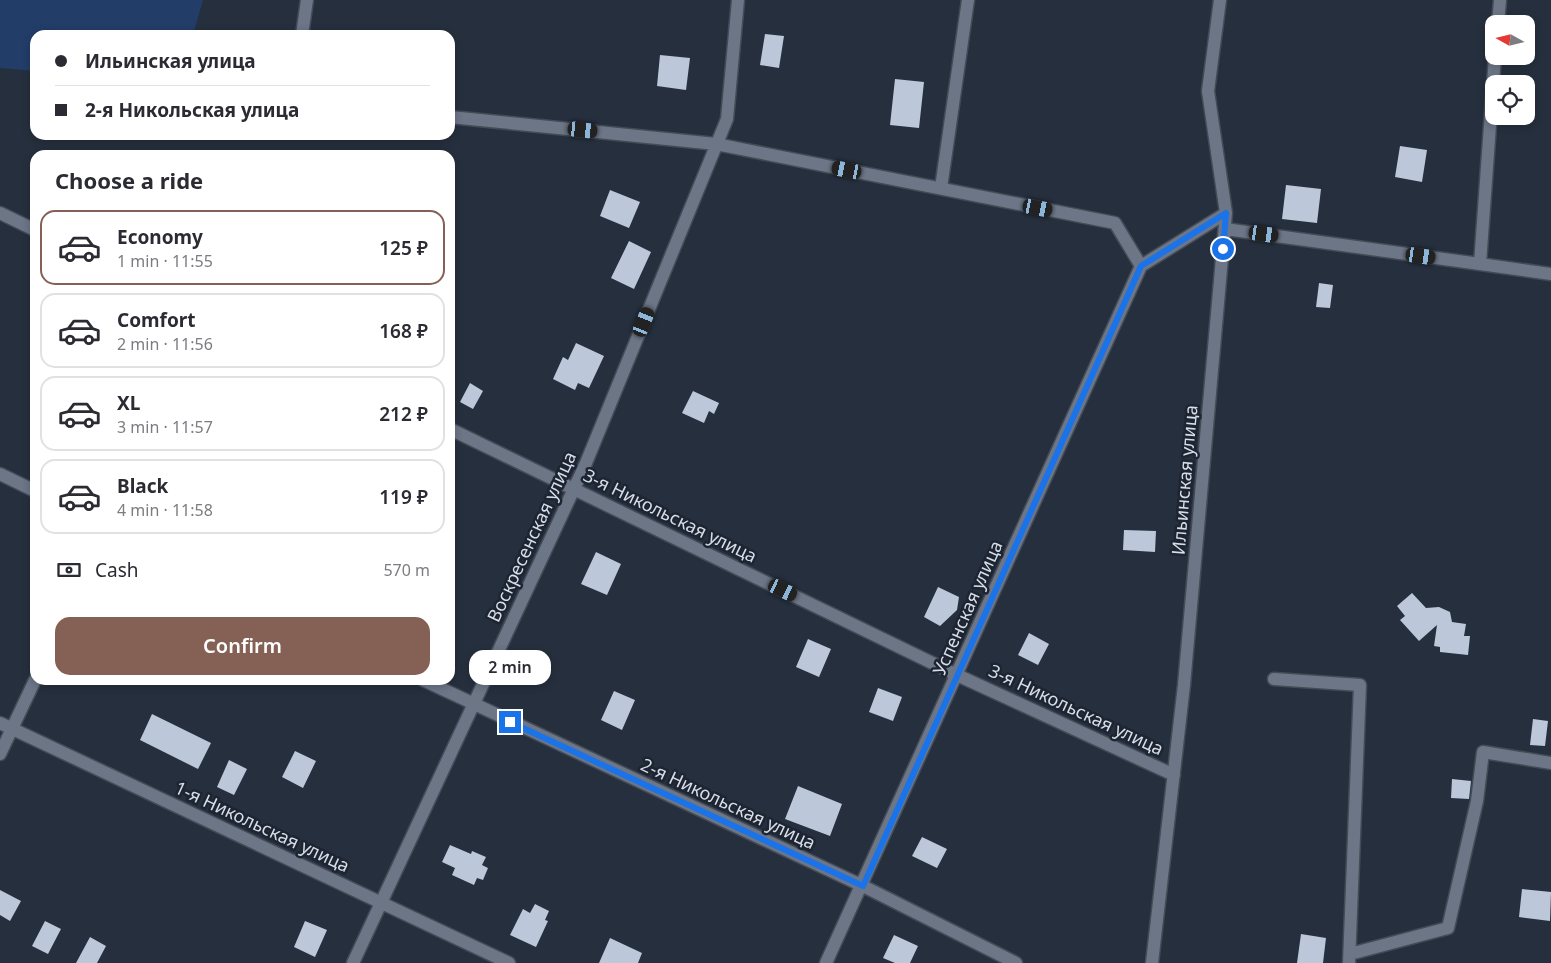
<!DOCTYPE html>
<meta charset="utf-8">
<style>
body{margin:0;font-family:"Noto Sans",sans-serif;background:#f7f7f7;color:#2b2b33;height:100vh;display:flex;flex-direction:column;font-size:19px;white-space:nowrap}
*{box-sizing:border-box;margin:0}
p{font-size:16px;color:#7c7c81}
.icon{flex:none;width:28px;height:28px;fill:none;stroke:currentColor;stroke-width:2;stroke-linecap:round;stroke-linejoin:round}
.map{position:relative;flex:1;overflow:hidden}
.panel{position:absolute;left:30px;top:150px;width:425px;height:535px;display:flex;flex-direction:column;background:#fff;border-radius:15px;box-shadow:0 2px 8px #0003}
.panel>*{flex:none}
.top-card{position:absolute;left:30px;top:30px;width:425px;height:110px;border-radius:15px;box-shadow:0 2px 8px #0003;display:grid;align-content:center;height:110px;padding:0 25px;background:#fff}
.needle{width:32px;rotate:278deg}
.tools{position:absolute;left:1485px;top:15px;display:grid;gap:10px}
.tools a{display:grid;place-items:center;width:50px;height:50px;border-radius:10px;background:#fff;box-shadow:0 2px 8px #0003;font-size:25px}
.end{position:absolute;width:22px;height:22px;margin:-11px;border:6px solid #1a73e8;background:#fff;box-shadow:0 0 0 2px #fff}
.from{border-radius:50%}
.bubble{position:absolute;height:35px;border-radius:15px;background:#fff;box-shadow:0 2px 8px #0003;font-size:16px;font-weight:600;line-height:35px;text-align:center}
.car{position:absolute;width:15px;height:30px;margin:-15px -8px;border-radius:6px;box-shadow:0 0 4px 1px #0007;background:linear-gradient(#222 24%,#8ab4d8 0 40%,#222 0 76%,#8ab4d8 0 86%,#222 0)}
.top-card b{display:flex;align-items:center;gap:18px;height:48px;font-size:19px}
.top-card b+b{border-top:1px solid #e1e1e2}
.top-card i{width:12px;height:12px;background:#2b2b33}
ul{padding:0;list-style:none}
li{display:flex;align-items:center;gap:15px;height:75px;margin:0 10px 8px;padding:0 15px;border:2px solid #e1e1e2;border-radius:15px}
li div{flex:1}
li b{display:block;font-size:19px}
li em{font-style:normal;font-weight:600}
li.active{border-color:#856055}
li>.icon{width:45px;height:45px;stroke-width:1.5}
h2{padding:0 25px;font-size:22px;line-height:60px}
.pay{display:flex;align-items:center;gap:12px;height:55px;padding:0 25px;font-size:19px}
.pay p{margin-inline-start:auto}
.primary-button{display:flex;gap:10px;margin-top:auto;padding:10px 25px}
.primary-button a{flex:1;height:58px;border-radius:15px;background:#856055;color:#fff;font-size:20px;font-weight:600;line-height:58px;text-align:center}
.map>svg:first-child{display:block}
</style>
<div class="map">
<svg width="1551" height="963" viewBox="0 0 1551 963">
<rect width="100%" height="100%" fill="#262f3d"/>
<!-- green -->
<path fill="#223d68" d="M0 0H203L193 35H35V71L0 68Z"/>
<!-- building -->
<path fill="#bcc7d9" d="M765 34 784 36 779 68 760 65Z
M660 55 690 58 686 90 657 86Z
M895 79 924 82 919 128 890 125Z
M1400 146 1427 150 1422 182 1395 177Z
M1286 185 1321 189 1317 223 1282 219Z
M610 190 640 202 629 228 600 216Z
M629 241 651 252 634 289 611 278Z
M1319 283 1333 285 1330 308 1316 307Z
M576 343 604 356 589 388 578 383 575 390 553 379 563 357 568 360Z
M470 383 483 391 473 409 460 402Z
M693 391 719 403 714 414 709 411 704 423 682 413Z
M1124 530 1156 531 1155 552 1123 550Z
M596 552 621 564 607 595 581 584Z
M938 587 959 597 957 610 940 626 924 617Z
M1412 593 1426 608 1439 607 1450 612 1452 622 1466 624 1464 636H1470L1468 655 1440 652V647L1434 646 1437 625 1419 641 1400 620 1405 616 1397 606Z
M1029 633 1049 644 1038 665 1018 655Z
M808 639 831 649 819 677 796 667Z
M878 688 902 697 893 721 869 712Z
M614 691 635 700 622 730 601 720Z
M152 714 211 743 198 769 140 740Z
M1533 719 1548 721 1545 746 1530 745Z
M295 751 316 761 303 788 282 777Z
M229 760 247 769 234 795 217 787Z
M1452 779 1471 781 1469 799 1451 798Z
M798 786 842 804 830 836 785 819Z
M922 837 947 849 937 868 912 856Z
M450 845 471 854 472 851 486 857 482 865 488 868 483 880 477 878 474 885 452 875 455 868 442 862Z
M1522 889 1551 892 1550 921 1519 917Z
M0 890 21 901 10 921 0 915Z
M535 904 549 911 545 920 548 921 536 947 510 935 523 909 530 913Z
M45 921 61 929 48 954 32 946Z
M305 921 327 930 315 957 294 947Z
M1301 934 1326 938 1323 963H1297Z
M894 935 918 946 910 963H895L883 958Z
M90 937 106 946 97 963H76Z
M610 938 642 953 638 963H599Z"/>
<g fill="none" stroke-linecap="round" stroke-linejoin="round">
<!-- minor casing -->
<g stroke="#434b57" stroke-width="15">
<path id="minor" d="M1498 24 1500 0
M302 35 307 0
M450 117 716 144 1115 223 1141 266
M941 188 968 0
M0 213 35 230
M1225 229 1480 264 1495 56
M1480 264 1551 274
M1141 266 1226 213
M450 429 957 675 1174 775
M0 474 35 491
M1274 679 1360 685 1349 963
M423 680 863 886 1016 963
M0 723 509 963
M0 754 35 680
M1350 954 1448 928 1477 801 1483 752 1551 763
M353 963 586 463 727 119 738 0
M826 963 1141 266
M1152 963 1184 685 1226 213 1208 91 1220 0"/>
</g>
<!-- minor -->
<use href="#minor" stroke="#6c7687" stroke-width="12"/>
</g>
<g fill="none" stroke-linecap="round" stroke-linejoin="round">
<!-- route -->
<path stroke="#1a73e8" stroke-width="6" d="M510 722 863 886 1141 266 1226 213 1223 249"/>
</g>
<g text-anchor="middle" stroke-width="5" stroke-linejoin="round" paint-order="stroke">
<!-- street labels -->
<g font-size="18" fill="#d8dee8" stroke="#1d2533">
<text transform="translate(1185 480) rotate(-85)" y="6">Ильинская улица</text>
<text transform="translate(670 516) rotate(26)" y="6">3-я Никольская улица</text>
<text transform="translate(532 537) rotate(-65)" y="6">Воскресенская улица</text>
<text transform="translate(968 608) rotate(-66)" y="6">Успенская улица</text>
<text transform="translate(1076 710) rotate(25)" y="6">3-я Никольская улица</text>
<text transform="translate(728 804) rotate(25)" y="6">2-я Никольская улица</text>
<text transform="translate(262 827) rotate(25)" y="6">1-я Никольская улица</text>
</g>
</g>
</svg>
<div class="tools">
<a><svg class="needle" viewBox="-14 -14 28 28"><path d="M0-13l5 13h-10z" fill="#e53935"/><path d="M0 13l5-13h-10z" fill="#7c7c81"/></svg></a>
<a><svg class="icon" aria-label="locate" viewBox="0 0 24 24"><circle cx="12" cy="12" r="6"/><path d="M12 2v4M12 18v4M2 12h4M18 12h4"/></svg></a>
</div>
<i class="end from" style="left:1223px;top:249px"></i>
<i class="end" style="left:510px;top:722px"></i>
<div class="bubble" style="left:469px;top:650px;width:82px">2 min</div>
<i class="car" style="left:583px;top:130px;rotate:96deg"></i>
<i class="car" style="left:847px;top:170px;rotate:281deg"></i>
<i class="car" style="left:1038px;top:208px;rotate:101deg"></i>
<i class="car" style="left:1264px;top:234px;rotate:98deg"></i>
<i class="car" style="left:1421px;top:256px;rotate:98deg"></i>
<i class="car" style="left:644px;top:322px;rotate:22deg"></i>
<i class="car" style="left:783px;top:590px;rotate:116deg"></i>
<div class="top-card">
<b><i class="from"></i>Ильинская улица</b>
<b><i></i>2-я Никольская улица</b>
</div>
<section class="panel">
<h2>Choose a ride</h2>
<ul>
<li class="active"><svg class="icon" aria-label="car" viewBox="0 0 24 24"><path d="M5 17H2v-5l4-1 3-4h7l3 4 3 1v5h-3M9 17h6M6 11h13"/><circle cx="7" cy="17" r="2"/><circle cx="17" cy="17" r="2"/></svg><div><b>Economy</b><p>1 min · 11:55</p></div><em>125 ₽</em></li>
<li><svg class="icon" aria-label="car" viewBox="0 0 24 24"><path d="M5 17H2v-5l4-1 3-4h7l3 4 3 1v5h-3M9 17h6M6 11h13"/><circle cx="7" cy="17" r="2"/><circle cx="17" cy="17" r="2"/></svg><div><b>Comfort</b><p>2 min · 11:56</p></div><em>168 ₽</em></li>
<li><svg class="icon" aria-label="car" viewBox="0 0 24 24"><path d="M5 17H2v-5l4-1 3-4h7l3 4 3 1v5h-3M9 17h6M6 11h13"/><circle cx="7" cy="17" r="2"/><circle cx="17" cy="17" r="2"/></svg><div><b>XL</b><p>3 min · 11:57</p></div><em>212 ₽</em></li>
<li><svg class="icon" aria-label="car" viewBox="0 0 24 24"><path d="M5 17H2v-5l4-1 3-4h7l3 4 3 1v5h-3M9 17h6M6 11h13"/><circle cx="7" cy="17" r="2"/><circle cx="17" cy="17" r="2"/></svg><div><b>Black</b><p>4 min · 11:58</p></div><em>119 ₽</em></li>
</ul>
<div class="pay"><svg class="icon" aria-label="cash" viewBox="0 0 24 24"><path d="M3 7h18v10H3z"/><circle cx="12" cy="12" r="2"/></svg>Cash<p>570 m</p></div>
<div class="primary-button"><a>Confirm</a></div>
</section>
</div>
